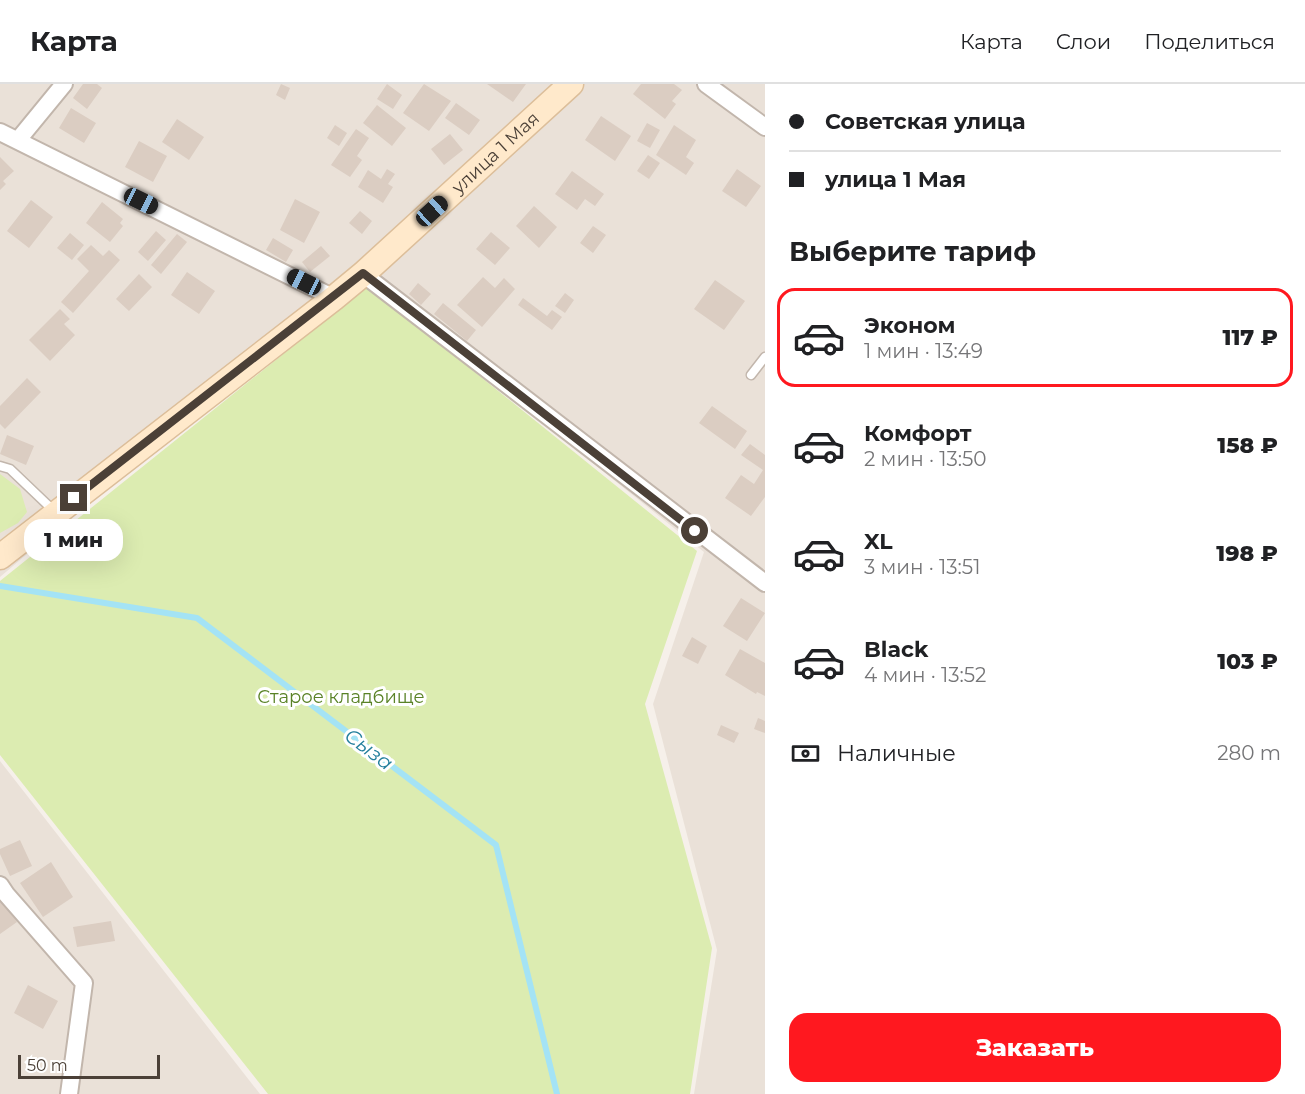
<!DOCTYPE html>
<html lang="ru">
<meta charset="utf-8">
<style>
body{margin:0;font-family:Montserrat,sans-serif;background:#f2f2f2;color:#202124;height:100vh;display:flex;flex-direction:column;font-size:22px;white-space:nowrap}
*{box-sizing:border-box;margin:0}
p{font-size:20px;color:#757577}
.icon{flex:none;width:33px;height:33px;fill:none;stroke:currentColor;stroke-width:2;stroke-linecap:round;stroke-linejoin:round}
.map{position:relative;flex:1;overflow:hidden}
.panel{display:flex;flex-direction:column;background:#fff;width:540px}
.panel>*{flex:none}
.hud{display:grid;align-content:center;height:132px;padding:0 24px;background:#fff}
.scale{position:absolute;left:18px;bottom:15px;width:142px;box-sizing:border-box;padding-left:6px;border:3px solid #4b4037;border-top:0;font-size:16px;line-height:21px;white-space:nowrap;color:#4b4037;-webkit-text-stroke:4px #fff;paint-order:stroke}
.end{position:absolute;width:27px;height:27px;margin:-14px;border:8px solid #4b4037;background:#fff;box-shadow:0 0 0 3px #fff}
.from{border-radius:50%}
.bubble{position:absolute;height:42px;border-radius:18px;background:#fff;box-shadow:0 6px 24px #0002;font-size:20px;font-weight:800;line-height:42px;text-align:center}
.car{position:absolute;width:18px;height:36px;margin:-18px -9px;border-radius:8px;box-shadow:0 0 4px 2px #0007;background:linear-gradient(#222 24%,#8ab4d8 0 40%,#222 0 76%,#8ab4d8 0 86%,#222 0)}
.hud b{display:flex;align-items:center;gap:21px;height:57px;font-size:22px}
.hud b+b{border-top:2px solid #e0e0e0}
.hud i{width:15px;height:15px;background:#202124}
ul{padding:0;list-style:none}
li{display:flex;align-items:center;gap:18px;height:99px;margin:0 12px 9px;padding:0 12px;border:3px solid transparent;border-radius:18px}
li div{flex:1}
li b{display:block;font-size:22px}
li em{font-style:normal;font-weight:800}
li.active{border-color:#ff181f}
li>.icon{width:54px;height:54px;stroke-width:1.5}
h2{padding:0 24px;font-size:27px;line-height:72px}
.pay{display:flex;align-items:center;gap:15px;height:66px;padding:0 24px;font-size:22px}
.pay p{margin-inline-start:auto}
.button{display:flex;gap:12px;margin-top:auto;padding:12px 24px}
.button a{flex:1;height:69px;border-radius:18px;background:#ff181f;color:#fff;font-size:24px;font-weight:800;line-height:69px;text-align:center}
header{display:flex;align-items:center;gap:36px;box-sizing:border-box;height:84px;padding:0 30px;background:#fff;border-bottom:2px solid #e0e0e0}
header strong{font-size:28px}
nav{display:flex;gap:33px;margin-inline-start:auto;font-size:21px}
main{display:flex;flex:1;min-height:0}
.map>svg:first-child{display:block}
</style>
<header>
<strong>Карта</strong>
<nav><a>Карта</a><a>Слои</a><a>Поделиться</a></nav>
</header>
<main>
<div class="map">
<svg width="765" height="1010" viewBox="0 0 765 1010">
<rect width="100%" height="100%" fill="#f6f0ea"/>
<!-- residential -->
<path fill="#eae1d8" d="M0 0H765V1010H694L717 866 653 620 704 468 366 198 65 438 0 493Z
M0 677 260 1010H0Z"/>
<!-- green -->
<path fill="#dcecb1" d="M368 202 697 467 645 620 712 864 690 1010H268L0 671V497Z
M0 390 20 405 27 428 18 439 0 449Z"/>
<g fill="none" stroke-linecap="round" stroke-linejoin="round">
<!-- stream -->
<path stroke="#a4e3f5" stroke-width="6" d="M0 502 197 534 496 761 557 1010"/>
</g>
<!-- building -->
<path fill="#dbcdc2" d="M83 0H97L102 4 87 25 73 14Z
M281 0 290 4 285 16 276 11Z
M387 0 402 11 393 25 377 15Z
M424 0 451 17 429 47 403 29Z
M487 0H526L513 18Z
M641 0H674L682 6 672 17 676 20 665 35 633 10Z
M456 19 480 36 469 51 445 34Z
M377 21 406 44 392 62 363 39Z
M71 24 96 39 84 59 59 44Z
M601 32 631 52 615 77 585 56Z
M177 35 204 53 189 76 162 58Z
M647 39 660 46 650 64 637 57Z
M335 41 347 49 339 62 327 54Z
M674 41 696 56 686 73 694 79 686 91 656 71Z
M356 45 369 54 357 72 362 76 350 93 331 81Z
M450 50 463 66 444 81 431 65Z
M139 57 167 72 153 98 125 83Z
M648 71 660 79 649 95 637 87Z
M0 73 14 87 3 97 6 100 0 106Z
M387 85 395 90 388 100 393 103 383 119 358 103 368 86 381 95Z
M737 85 761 102 746 123 722 107Z
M572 87 604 110 595 122 585 115 577 126 555 110Z
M295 115 320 128 304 159 280 146Z
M31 116 53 133 29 164 7 147Z
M102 118 123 135 120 139 123 142 110 158 86 139Z
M534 122 557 143 539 164 516 142Z
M360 127 372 137 362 150 349 139Z
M593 142 606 151 593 169 580 159Z
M156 147 166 156 148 177 138 168Z
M491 148 510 164 495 181 476 165Z
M70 149 84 161 72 176 57 164Z
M177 150 187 158 161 190 151 181Z
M273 154 293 166 286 178 266 166Z
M91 161 103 172 109 166 120 176 73 229 61 218 89 187 77 175Z
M321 162 330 172 310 188 302 178Z
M187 188 215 207 199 230 171 211Z
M139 190 152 203 129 227 116 215Z
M483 193 495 204 504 194 515 205 482 243 457 221Z
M715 196 745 217 724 246 694 225Z
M418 199 431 210 421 221 409 210Z
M565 209 574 216 565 229 555 222Z
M523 214 547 232 552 226 562 233 552 246 518 221Z
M443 219 476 246 467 257 434 230Z
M60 225 70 235 64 240 75 251 50 277 29 256Z
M27 294 41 308 5 345 0 340V322Z
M712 322 747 347 735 365 699 339Z
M7 351 34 362 26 381 0 370Z
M750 360 765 371V413L751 432 725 414 741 391 754 400 763 386 741 371Z
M741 514 765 529 747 557 723 542Z
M692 553 707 562 698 580 682 572Z
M740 565 765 579V612L757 608 756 610 725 591Z
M758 634 765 637V649L754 645Z
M721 641 739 649 734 659 717 651Z
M20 756 32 782 10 792 0 770V765Z
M51 778 73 813 43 833 20 799Z
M0 814 17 838 0 850Z
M111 837 115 857 77 863 73 843Z
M28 901 58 917 43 945 14 929Z"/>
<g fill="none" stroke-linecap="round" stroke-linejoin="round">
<!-- lane casing -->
<g stroke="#c2b6ac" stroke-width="11">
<path id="lane" d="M751 291 765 273
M0 382 10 385 54 427"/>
</g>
<!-- street casing -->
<g stroke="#c2b6ac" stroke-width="20">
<path id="street" d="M706 0 765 43
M0 48 334 214
M18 56 64 0
M363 190 765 499
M0 801 6 810 84 899 69 1010"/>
</g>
<!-- secondary casing -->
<g stroke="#dcbe9a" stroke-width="27">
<g id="secondary">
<path id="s1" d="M0 473 334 214 363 190 571 0"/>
</g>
</g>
<!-- lane -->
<use href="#lane" stroke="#fff" stroke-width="8"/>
<!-- street -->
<use href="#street" stroke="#fff" stroke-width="16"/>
<!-- secondary -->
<use href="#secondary" stroke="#ffe9cb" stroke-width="24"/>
</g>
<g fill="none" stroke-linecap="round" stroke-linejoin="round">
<!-- route -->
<path stroke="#4b4037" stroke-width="8" d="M74 414 363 189 695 447"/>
</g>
<g text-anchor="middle" stroke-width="6" stroke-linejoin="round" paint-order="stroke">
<!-- street labels -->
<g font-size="18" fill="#4b4037" stroke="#fff">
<text dy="6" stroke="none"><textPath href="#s1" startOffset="640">улица 1 Мая</textPath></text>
</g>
<!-- park labels -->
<g font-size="18" fill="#598226" stroke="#fff">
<text x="341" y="619">Старое кладбище</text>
</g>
<!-- water labels -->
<g font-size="20" font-style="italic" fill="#237f9c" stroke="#fff">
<text transform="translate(369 665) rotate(37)" y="7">Сыза</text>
</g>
</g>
</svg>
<div class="scale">50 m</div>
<i class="end from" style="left:695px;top:447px"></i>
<i class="end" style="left:74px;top:414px"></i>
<div class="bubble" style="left:24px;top:435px;width:99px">1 мин</div>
<i class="car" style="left:141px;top:117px;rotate:116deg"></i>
<i class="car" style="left:432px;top:127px;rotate:48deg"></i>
<i class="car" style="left:304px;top:198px;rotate:296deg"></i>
</div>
<section class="panel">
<div class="hud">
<b><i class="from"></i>Советская улица</b>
<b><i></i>улица 1 Мая</b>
</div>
<h2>Выберите тариф</h2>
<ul>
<li class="active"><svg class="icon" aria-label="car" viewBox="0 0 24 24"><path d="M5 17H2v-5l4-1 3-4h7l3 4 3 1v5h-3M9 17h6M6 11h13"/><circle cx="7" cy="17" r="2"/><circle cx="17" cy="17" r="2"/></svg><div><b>Эконом</b><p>1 мин · 13:49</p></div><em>117 ₽</em></li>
<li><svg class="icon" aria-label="car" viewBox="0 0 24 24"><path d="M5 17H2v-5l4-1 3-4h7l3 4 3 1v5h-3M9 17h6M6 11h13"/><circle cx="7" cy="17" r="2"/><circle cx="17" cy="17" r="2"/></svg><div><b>Комфорт</b><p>2 мин · 13:50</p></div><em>158 ₽</em></li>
<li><svg class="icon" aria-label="car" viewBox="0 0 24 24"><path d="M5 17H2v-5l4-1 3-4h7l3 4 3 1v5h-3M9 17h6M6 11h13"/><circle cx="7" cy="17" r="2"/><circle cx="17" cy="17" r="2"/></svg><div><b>XL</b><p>3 мин · 13:51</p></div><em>198 ₽</em></li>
<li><svg class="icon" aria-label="car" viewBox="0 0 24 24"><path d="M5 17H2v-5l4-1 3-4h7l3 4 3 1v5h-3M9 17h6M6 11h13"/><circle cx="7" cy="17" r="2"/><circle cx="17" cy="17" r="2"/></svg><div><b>Black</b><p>4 мин · 13:52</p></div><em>103 ₽</em></li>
</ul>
<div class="pay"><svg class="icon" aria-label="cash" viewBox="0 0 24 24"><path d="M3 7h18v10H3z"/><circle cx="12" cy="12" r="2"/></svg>Наличные<p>280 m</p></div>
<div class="button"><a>Заказать</a></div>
</section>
</main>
